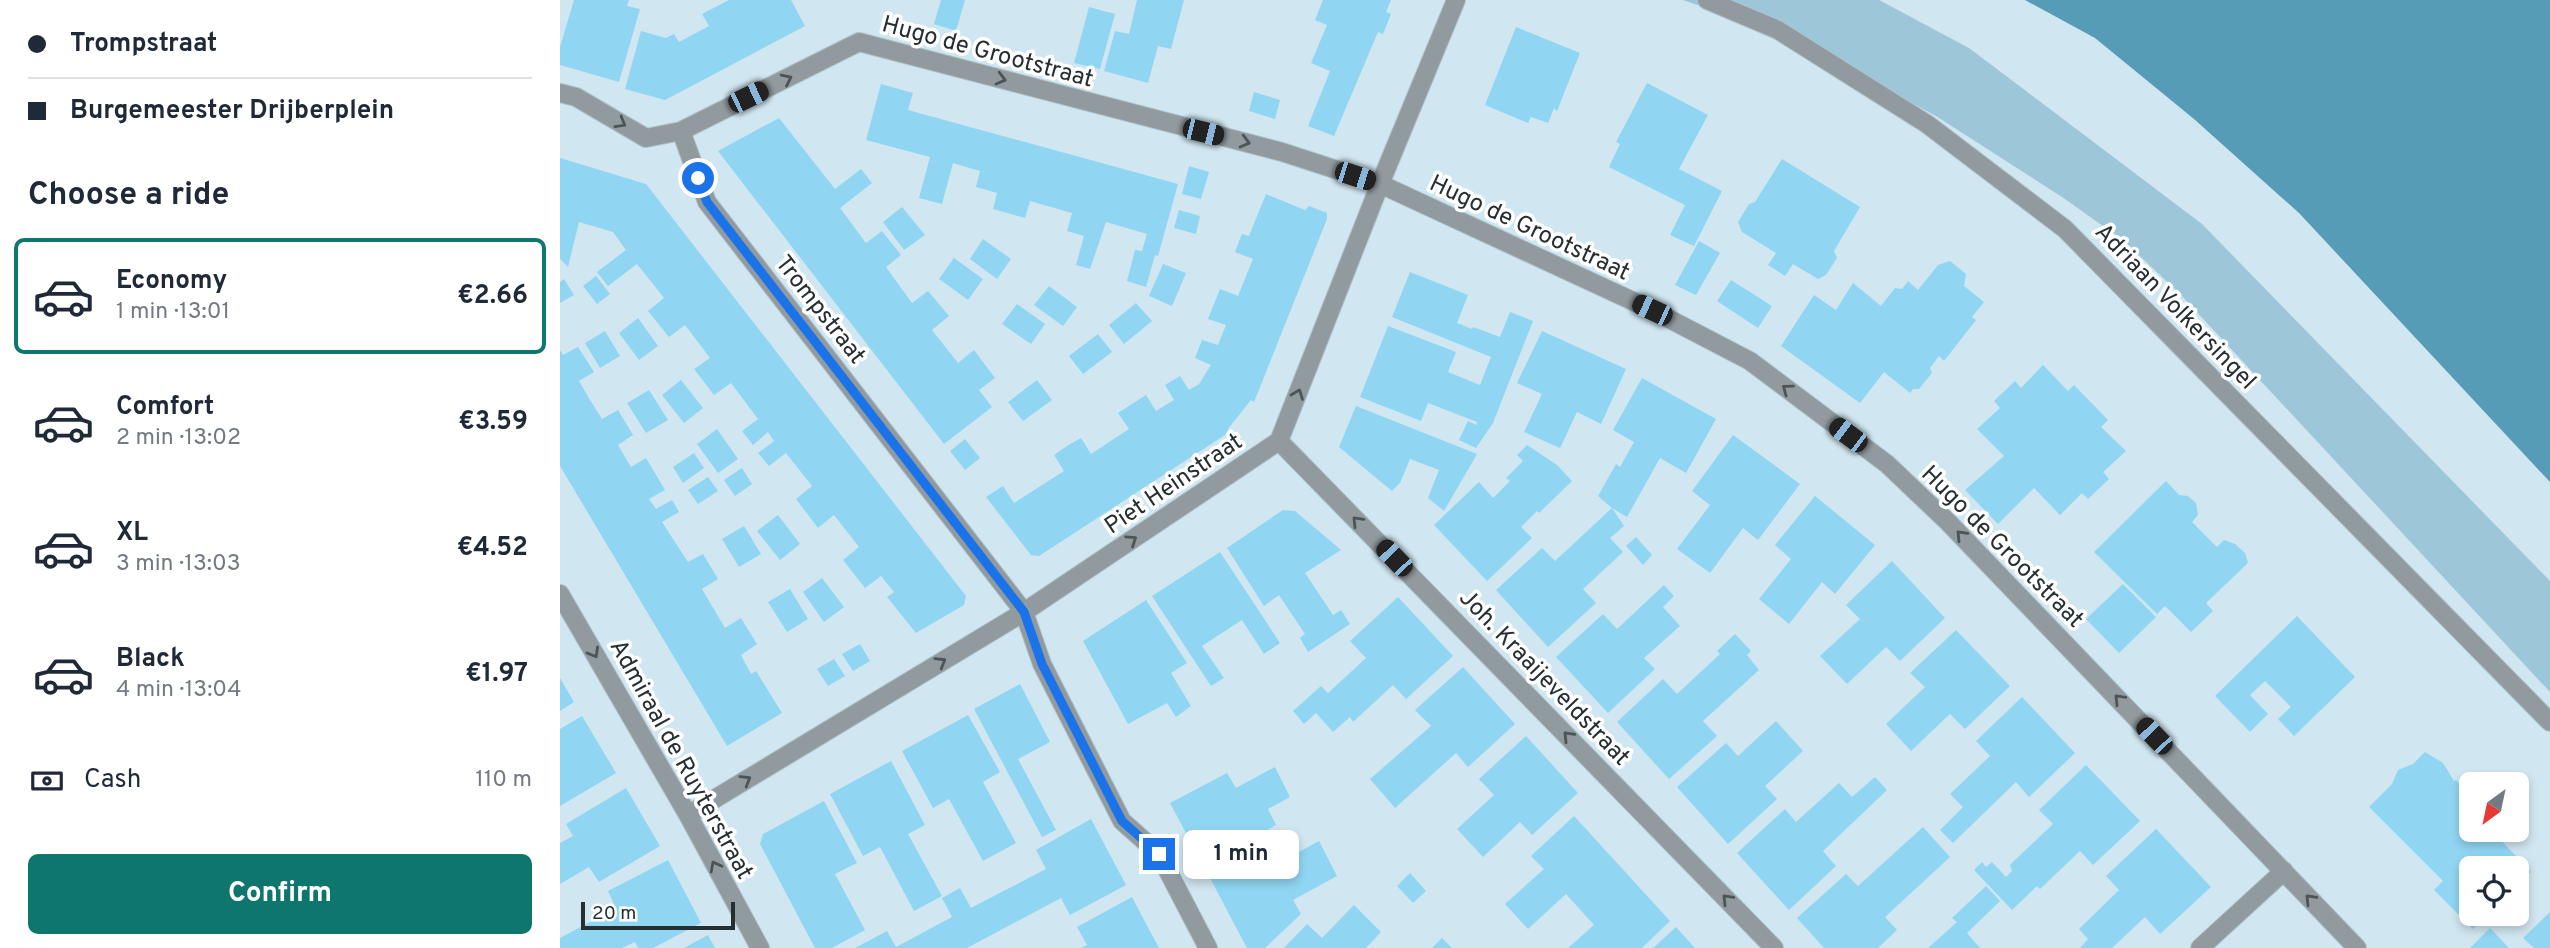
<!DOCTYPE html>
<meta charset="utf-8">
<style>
body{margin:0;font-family:Overpass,sans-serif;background:#f6f6f7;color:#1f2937;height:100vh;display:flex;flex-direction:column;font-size:26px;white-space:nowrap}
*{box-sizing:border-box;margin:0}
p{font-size:23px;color:#747a83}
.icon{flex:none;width:38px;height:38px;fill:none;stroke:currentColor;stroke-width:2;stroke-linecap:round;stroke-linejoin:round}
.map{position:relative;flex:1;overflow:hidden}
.details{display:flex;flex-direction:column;background:#fff;width:560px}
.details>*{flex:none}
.top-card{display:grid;align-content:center;height:154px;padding:0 28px;background:#fff}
.needle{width:46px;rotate:213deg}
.buttons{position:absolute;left:1899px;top:772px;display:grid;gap:14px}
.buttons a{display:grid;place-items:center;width:70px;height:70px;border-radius:10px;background:#fff;box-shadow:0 4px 10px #0003;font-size:35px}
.scale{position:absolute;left:21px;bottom:18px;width:154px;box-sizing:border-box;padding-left:7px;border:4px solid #252e31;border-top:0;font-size:19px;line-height:24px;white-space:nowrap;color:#252e31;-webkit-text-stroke:5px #fff;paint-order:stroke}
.end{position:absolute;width:32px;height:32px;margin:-16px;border:9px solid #1a73e8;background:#fff;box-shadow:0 0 0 4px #fff}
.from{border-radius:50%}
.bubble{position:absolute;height:49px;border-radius:10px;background:#fff;box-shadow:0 4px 10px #0003;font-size:23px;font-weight:700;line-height:49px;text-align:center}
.car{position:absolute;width:21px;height:42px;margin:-21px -10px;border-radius:9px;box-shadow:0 0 5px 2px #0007;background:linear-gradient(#222 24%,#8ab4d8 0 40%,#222 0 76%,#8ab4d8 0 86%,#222 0)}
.top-card b{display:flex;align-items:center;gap:24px;height:66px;font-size:26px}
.top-card b+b{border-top:2px solid #e0e1e3}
.top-card i{width:18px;height:18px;background:#1f2937}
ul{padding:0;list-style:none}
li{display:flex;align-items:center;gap:21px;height:116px;margin:0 14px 10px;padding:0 14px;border:4px solid transparent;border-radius:10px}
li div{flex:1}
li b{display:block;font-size:26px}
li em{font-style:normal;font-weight:700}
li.current{border-color:#0f766e}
li>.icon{width:63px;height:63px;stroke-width:1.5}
h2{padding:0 28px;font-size:32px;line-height:84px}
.pay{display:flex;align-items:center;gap:18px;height:77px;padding:0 28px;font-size:26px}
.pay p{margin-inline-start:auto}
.action{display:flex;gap:14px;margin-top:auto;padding:14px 28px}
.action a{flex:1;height:80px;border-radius:10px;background:#0f766e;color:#fff;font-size:28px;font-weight:700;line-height:80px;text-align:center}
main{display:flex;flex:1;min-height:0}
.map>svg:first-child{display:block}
</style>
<main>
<section class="details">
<div class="top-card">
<b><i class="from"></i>Trompstraat</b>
<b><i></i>Burgemeester Drijberplein</b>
</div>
<h2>Choose a ride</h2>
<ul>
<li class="current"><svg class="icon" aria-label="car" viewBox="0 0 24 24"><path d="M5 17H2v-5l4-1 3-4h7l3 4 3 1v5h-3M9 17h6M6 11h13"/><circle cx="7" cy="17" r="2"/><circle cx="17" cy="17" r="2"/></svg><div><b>Economy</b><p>1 min · 13:01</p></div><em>€2.66</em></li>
<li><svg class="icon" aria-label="car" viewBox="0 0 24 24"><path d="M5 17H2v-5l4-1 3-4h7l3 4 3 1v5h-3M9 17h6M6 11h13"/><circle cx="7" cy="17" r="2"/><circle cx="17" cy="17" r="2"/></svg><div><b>Comfort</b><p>2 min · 13:02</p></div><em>€3.59</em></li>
<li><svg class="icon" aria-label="car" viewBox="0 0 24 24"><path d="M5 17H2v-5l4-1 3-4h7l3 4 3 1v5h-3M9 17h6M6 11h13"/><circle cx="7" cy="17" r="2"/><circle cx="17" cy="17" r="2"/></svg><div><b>XL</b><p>3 min · 13:03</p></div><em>€4.52</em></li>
<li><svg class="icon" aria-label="car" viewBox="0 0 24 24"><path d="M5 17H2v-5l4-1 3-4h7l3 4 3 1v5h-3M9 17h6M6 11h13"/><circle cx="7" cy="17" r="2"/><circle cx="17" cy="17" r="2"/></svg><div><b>Black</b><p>4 min · 13:04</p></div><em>€1.97</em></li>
</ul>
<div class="pay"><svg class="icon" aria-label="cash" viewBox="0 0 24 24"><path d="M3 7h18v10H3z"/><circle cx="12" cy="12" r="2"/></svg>Cash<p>110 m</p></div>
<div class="action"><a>Confirm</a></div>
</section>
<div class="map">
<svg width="1990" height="948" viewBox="0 0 1990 948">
<rect width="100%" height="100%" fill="#d0e6f0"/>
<!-- green -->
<path fill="#9dc7d8" d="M1123 0H1319L1409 48 1642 224 1990 581V692L1620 294 1564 241 1505 199 1376 116 1295 72 1209 30Z"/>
<!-- water -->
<path fill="#579cb7" d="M1465 0H1990V482L1739 213 1634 119 1535 38Z"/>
<!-- building -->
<path fill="#90d6f3" d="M14 0H69L67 6 80 9 59 82 0 65V47Z
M169 0H231L245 26 105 100 65 89 81 31 106 38 114 34 119 42 149 26 142 14Z
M381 0H405L396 31 374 24Z
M577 0H624L611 49 598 46 588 83 544 71 555 31 569 34Z
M763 0H831L826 12 831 14 823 34 818 32 774 136 748 126 770 71 751 63 767 25 755 20Z
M529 7 555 14 540 69 514 63Z
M956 27 1020 53 997 111 994 108 988 123 971 117 968 123 925 105Z
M1087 83 1148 115 1119 169 1162 191 1134 246 1110 235 1125 205 1049 167 1060 144 1056 142Z
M321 84 353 93 348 110 618 184 598 256 595 255 586 287 567 281 575 250 582 251 587 234 546 222 530 269 516 265 524 236 507 231 512 213 470 201 465 218 433 209 437 193 416 187 420 171 393 163 382 204 359 198 370 157 306 140Z
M694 92 720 100 715 119 689 111Z
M219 118 275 189 301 169 312 183 280 208 306 243 322 231 341 255 326 267 352 303 368 291 389 316 372 330 398 363 414 350 435 378 419 390 432 407 384 444 158 151Z
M0 158 86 184 406 596 404 605 356 633 327 597 334 592 321 576 305 588 283 560 299 547 274 515 258 528 236 499 252 486 226 453 209 466 198 453 214 441 208 432 193 445 182 431 198 419 171 383 154 395 134 369 150 358 125 325 109 337 88 311 104 298 77 264 48 286 37 272 66 250 53 232 19 222 8 267 0 259Z
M1222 159 1300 207 1274 251 1277 258 1266 275 1258 279 1233 264 1225 276 1208 265 1216 253 1182 232 1178 222 1189 204 1195 202Z
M629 166 649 172 641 199 622 194Z
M706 194 745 210 749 206 767 213V219L694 402 691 400 668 429 671 431 479 556 471 555 426 497 443 486 454 503 504 471 494 455 507 446 521 438 531 454 569 429 558 413 586 395 596 411 614 400 605 385 620 376 629 390 639 384 651 365 635 358 642 340 658 345 666 325 648 319 660 289 678 296 693 259 675 252 682 234 689 236Z
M342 207 365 235 344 250 323 222Z
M619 210 640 216 636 234 614 228Z
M423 239 451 259 437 279 410 259Z
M1139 241 1160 253 1136 295 1115 285Z
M394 258 423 279 408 300 379 279Z
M1390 261 1406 274 1404 286 1424 302 1412 317 1416 320 1384 361 1379 356 1370 368 1372 373 1359 389H1353L1350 393 1324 372 1300 403 1221 346 1254 295 1276 310 1293 283 1321 306 1335 288 1342 289 1348 281 1358 290 1378 265Z
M603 264 626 273 612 306 589 296Z
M850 272 908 295 897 323 912 329 913 327 940 337 950 312 973 321 933 423 916 448 899 440 908 421 916 425 917 422 868 403 861 421 800 397 828 326 896 352 888 372 920 385 931 357 832 317Z
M36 276 50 294 37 304 23 286Z
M4 279 14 295 0 303V282Z
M1171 280 1212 306 1198 328 1157 301Z
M489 286 517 307 503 326 474 305Z
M576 303 592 321 564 344 549 325Z
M457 304 485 324 471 344 442 324Z
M78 318 98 346 79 360 59 333Z
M45 331 60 356 40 368 25 343Z
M982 331 1066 369 1041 424 1017 412 1000 448 964 432 982 394 957 383Z
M538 334 552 352 523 374 509 356Z
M18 347 34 372 19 381 30 400 42 419 58 410 73 435 58 445 71 467 86 458 105 490 89 499 96 509 112 500 119 512 102 522 128 562 143 554 158 579 142 589 165 628 181 618 197 644 181 655 191 674 196 671 222 713 167 746 0 466V350L3 355Z
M1483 365 1508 391 1514 385 1548 420 1541 427 1566 451 1543 472 1549 479 1528 499 1522 493 1500 515 1474 488 1438 524 1405 490 1444 456 1417 429 1440 408 1434 401 1455 381 1461 388Z
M1082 378 1156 419 1126 473 1100 458 1067 517 1052 508 1064 526 1050 538 1063 552 1023 589 1036 603 988 647 936 590 982 548 995 561 1052 508 1038 496 1056 464 1060 467 1074 442 1053 430Z
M121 380 143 408 124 423 102 395Z
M477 380 492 400 463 421 448 402Z
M89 390 108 420 86 433 67 403Z
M796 406 917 454 884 511 868 498 879 470 850 459 840 483 832 491 779 447Z
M157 429 178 459 158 473 137 444Z
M1173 435 1240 484 1198 540 1183 528 1150 573 1117 549 1150 505 1132 491Z
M405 439 420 458 405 470 390 451Z
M967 445 997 465 1012 481 979 513 977 511 961 527 972 538 927 581 874 525 919 482 933 498 950 481 946 478 963 461 957 455Z
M134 453 144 468 123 483 113 467Z
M182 468 192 484 175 496 164 480Z
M148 477 158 491 138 504 128 490Z
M1606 481 1619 495 1628 496 1636 503 1638 515 1632 522 1657 547 1664 540 1675 544 1685 553 1688 563 1646 603 1653 611 1631 632 1605 606 1597 614 1534 552Z
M1255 496 1315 545 1275 594 1262 582 1229 624 1199 599 1231 559 1215 545Z
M723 510 735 511 781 550 745 573 773 615 781 610 790 624 748 652 740 638 745 634 719 595 704 606 667 548Z
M218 515 240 544 220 560 197 531Z
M184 526 201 554 179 567 162 539Z
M1076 537 1092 555 1083 565 1066 546Z
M660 552 720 643 704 654 682 620 642 646 664 678 651 686 592 596Z
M1332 561 1385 618 1340 661 1326 647 1287 684 1260 656 1300 619 1286 605Z
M262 578 284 607 264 622 243 592Z
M1563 584 1596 617 1559 653 1526 619Z
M1104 585 1114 596 1103 607 1120 626 1084 658 1095 669 1048 713 996 657 1043 614 1057 629Z
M230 589 248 619 227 632 208 602Z
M838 597 893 656 846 699 833 685 793 722 790 717 773 732 756 713 744 724 733 711 761 686 768 693 806 658 790 641Z
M586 600 627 663 611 673 631 706 616 717 607 703 568 724 523 641Z
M1737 616 1795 677 1734 736 1718 719 1731 707 1705 681 1690 695 1708 714 1690 732 1655 696Z
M1396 630 1450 686 1405 729 1390 714 1351 751 1326 724 1365 687 1350 673Z
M1175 634 1191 651 1187 655 1199 670 1143 721 1157 736 1109 779 1057 722 1103 679 1117 694 1160 654 1157 651Z
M300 644 310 661 293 671 282 654Z
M274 659 285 676 268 686 257 669Z
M903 667 955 724 908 767 896 753 835 808 810 779 871 726 855 710Z
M0 678 14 702 0 711Z
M460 684 490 742 458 759 496 830 482 837 414 709Z
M1462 697 1515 753 1469 797 1456 782 1393 843 1380 830 1403 807 1390 794 1430 756 1416 741Z
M408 715 440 772 423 782 456 843 423 861 389 799 373 808 342 751Z
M22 716 56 773 0 806V729Z
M1216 721 1243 751 1205 786 1217 799 1168 844 1117 787 1166 743 1178 756Z
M966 736 1018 793 972 835 960 822 923 857 897 829 934 795 919 779Z
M1865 752 1883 763 1894 781 1896 780 1911 796V830H1940L1935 834 1971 872 1956 886V868H1911V914H1929L1913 929 1874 890 1883 881 1809 807 1832 784 1838 770 1853 764Z
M331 761 365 825 348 834 382 896 354 911 320 847 303 856 270 794Z
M1526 765 1580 821 1533 865 1520 851 1480 889 1477 886 1452 910 1414 870 1422 862 1426 867 1432 862 1446 877 1452 871 1450 865 1454 861 1493 824 1479 810Z
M715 767 730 797 708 809 716 825 643 865 610 803 667 773 676 788Z
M1315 777 1327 790 1263 851 1276 866 1229 910 1177 853 1225 809 1236 822 1279 783 1292 797Z
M66 788 100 846 39 882 29 867 0 884V843L13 836 6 824Z
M264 801 297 863 275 874 305 930 272 948H255L200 844 203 834Z
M1014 816 1110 921 1082 948H1008L1034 925 1006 894 968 929 945 904 984 869 971 856Z
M531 819 566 885 510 915 501 898 407 948H295L327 931 336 947 392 917 382 898 400 888 411 908 486 869 476 850Z
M1363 827 1390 857 1325 917 1337 930 1318 948H1264L1237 918 1286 874 1298 886Z
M1596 829 1651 887 1600 934 1585 917 1552 948H1520L1528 939 1519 929 1559 890 1546 876Z
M759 841 777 876 733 900 741 914 705 948H687L650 878 705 849 714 866Z
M108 860 141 923 93 948H78L75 942 62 948H0V938L56 908 48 891Z
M850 873 866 891 853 903 837 886Z
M1426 886 1440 901 1407 933 1420 948H1368L1397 922 1392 918Z
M572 897 599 948H521L527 945 517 927Z
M794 905 821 932 806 948H724L747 924 762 938Z
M1990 912V948H1974L1963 938Z
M1116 927 1135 948H1093Z
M1930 928 1949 948H1910Z
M148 935 155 948H124Z
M882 938 892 948H872Z"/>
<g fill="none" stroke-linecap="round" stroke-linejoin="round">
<!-- minor casing -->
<g stroke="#aec1ca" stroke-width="20">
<path id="minor" d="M1147 0 1218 30 1367 124 1505 229 1990 722
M0 93 16 97 86 138 121 131 147 202 464 612 482 664 562 821 599 854 648 948
M121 131 299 42 722 152 820 184 1092 310 1190 361 1327 464 1388 522 1797 948
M719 441 1214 948
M0 594 128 815 200 948
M128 815 464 612 719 441 820 184 896 0
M1640 948 1724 871"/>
</g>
<!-- minor -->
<use href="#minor" stroke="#919a9e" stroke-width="18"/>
</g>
<!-- one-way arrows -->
<defs><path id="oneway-chevron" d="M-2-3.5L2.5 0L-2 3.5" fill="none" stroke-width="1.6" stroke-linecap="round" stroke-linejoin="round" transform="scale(1.75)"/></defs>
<g stroke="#4b5457">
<use href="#oneway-chevron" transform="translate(227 79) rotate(-26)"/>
<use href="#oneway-chevron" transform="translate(441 79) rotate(15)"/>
<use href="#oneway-chevron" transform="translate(61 123) rotate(30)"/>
<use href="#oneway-chevron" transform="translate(685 142) rotate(15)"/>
<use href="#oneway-chevron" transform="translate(1227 389) rotate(-143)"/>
<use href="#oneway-chevron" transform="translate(738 394) rotate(-69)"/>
<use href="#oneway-chevron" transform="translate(797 521) rotate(-134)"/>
<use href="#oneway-chevron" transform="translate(1401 535) rotate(-134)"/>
<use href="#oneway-chevron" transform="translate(572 540) rotate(-34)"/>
<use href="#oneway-chevron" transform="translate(34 653) rotate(60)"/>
<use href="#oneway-chevron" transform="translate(381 662) rotate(-31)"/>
<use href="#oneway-chevron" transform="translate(1559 699) rotate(-134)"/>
<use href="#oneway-chevron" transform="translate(1008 736) rotate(-134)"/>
<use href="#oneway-chevron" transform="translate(186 780) rotate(-31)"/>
<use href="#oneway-chevron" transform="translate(155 866) rotate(-118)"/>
<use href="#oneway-chevron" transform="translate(1167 899) rotate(-134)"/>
<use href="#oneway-chevron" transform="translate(1750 899) rotate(-134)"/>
</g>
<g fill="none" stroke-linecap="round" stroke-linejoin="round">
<!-- route -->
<path stroke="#1a73e8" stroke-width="9" d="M138 178 147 202 464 612 482 664 562 821 599 854"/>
</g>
<g text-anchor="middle" stroke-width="7" stroke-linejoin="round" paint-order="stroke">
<!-- street labels -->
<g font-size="24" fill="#252e31" stroke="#fff">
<text transform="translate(428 51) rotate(15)" y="8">Hugo de Grootstraat</text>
<text transform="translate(970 227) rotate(25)" y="8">Hugo de Grootstraat</text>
<text transform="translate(1616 306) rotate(46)" y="8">Adriaan Volkersingel</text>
<text transform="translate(261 309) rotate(52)" y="8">Trompstraat</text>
<text transform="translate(613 483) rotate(-34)" y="8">Piet Heinstraat</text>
<text transform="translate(1443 546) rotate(45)" y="8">Hugo de Grootstraat</text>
<text transform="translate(985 677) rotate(46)" y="8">Joh. Kraaijeveldstraat</text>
<text transform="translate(122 759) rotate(61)" y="8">Admiraal de Ruyterstraat</text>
</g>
</g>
</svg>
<div class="buttons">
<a><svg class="needle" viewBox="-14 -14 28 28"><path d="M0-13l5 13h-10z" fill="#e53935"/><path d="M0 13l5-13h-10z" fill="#747a83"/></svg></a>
<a><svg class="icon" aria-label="locate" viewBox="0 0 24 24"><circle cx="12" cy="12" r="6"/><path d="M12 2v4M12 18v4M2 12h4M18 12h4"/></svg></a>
</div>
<div class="scale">20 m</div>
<i class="end from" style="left:138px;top:178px"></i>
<i class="end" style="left:599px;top:854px"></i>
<div class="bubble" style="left:623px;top:830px;width:116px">1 min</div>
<i class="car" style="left:188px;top:97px;rotate:64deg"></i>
<i class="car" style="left:643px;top:132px;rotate:104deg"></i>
<i class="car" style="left:795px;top:176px;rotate:108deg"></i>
<i class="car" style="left:1092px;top:310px;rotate:295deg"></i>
<i class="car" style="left:1288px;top:435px;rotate:307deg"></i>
<i class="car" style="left:834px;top:558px;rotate:316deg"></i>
<i class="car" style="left:1594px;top:736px;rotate:316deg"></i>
</div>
</main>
